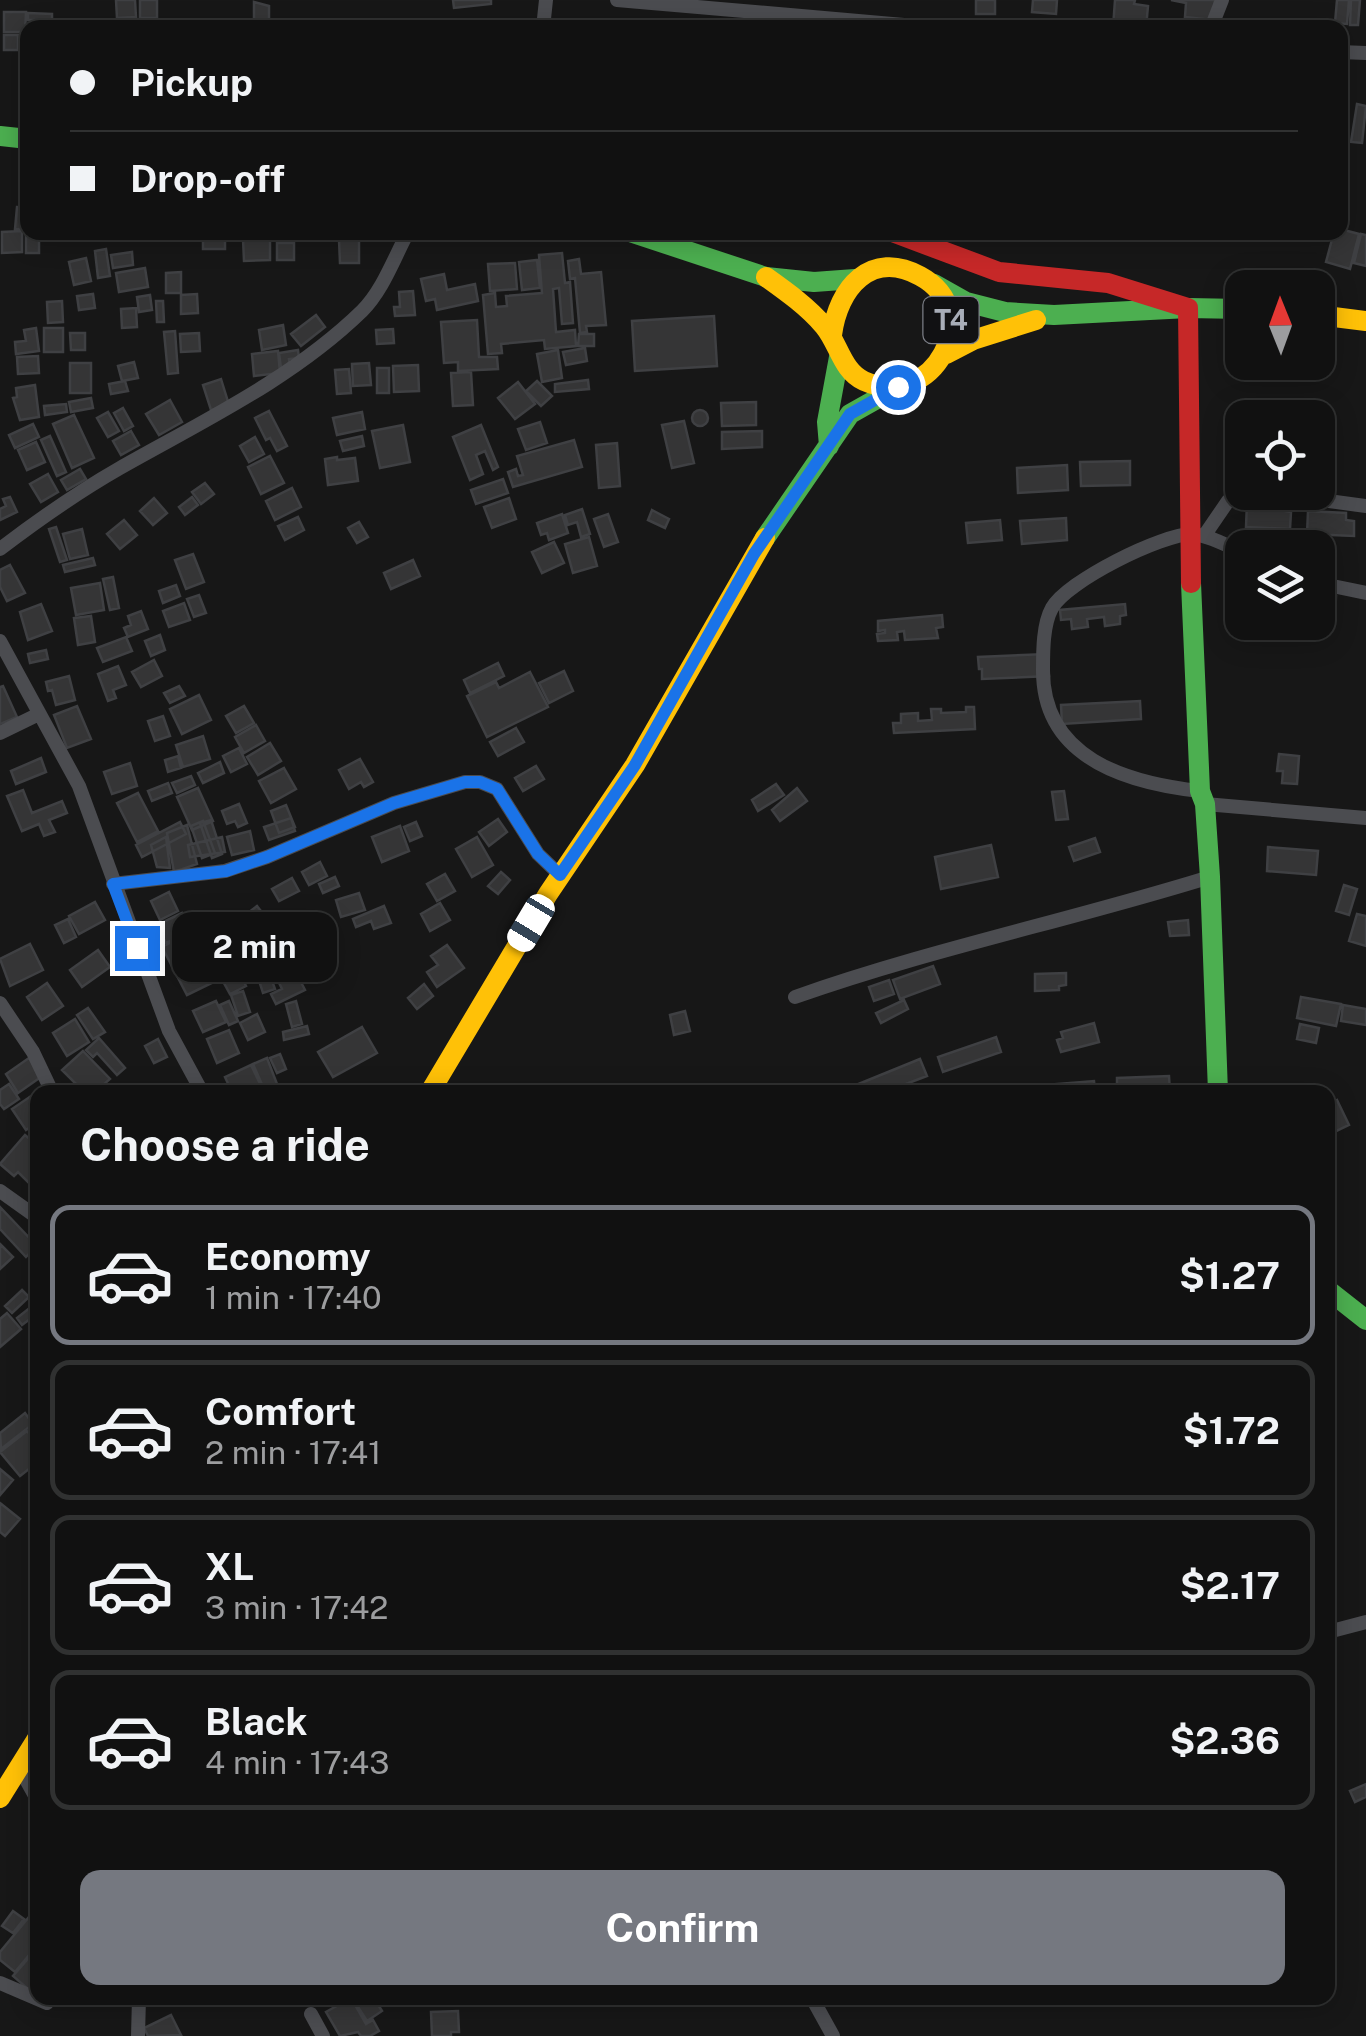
<!DOCTYPE html>
<meta charset="utf-8">
<style>
body{margin:0;font-family:"Public Sans",sans-serif;background:#1a1a1a;color:#f1f3f6;height:100vh;display:flex;flex-direction:column;font-size:38px;white-space:nowrap}
*{box-sizing:border-box;margin:0}
p{font-size:32px;color:#9c9d9f}
.icon{flex:none;width:55px;height:55px;fill:none;stroke:currentColor;stroke-width:2;stroke-linecap:round;stroke-linejoin:round}
.map{position:relative;flex:1;overflow:hidden}
.details{position:absolute;left:30px;top:1085px;width:1305px;height:920px;display:flex;flex-direction:column;background:#111;border-radius:20px;box-shadow:0 5px 25px #0003,0 0 0 2px #303131}
.details>*{flex:none}
.banner{position:absolute;left:20px;top:20px;width:1328px;height:220px;border-radius:20px;box-shadow:0 5px 25px #0003,0 0 0 2px #303131;display:grid;align-content:center;height:220px;padding:0 50px;background:#111}
.needle{width:65px;rotate:359deg}
.tools{position:absolute;left:1225px;top:270px;display:grid;gap:20px}
.tools a{display:grid;place-items:center;width:110px;height:110px;border-radius:20px;background:#111;box-shadow:0 5px 25px #0003,0 0 0 2px #303131;font-size:50px}
.end{position:absolute;width:45px;height:45px;margin:-22px;border:12px solid #1a73e8;background:#fff;box-shadow:0 0 0 5px #fff}
.from{border-radius:50%}
.bubble{position:absolute;height:70px;border-radius:20px;background:#111;box-shadow:0 5px 25px #0003,0 0 0 2px #303131;font-size:32px;font-weight:700;line-height:70px;text-align:center}
.car{position:absolute;width:30px;height:60px;margin:-30px -15px;border-radius:12px;box-shadow:0 0 8px 2px #0007;background:linear-gradient(#fff 24%,#345 0 40%,#fff 0 76%,#345 0 86%,#fff 0)}
.banner b{display:flex;align-items:center;gap:35px;height:95px;font-size:38px}
.banner b+b{border-top:2px solid #303131}
.banner i{width:25px;height:25px;background:#f1f3f6}
ul{padding:0;list-style:none}
li{display:flex;align-items:center;gap:30px;height:140px;margin:0 20px 15px;padding:0 30px;border:5px solid #303131;border-radius:20px}
li div{flex:1}
li b{display:block;font-size:38px}
li em{font-style:normal;font-weight:700}
li.active{border-color:#757880}
li>.icon{width:90px;height:90px;stroke-width:1.5}
h2{padding:0 50px;font-size:45px;line-height:120px}
.cta{display:flex;gap:20px;margin-top:auto;padding:20px 50px}
.cta a{flex:1;height:115px;border-radius:20px;background:#757880;color:#fff;font-size:40px;font-weight:700;line-height:115px;text-align:center}
.map>svg:first-child{display:block}
</style>
<div class="map">
<svg width="1366" height="2036" viewBox="0 0 1366 2036">
<rect width="100%" height="100%" fill="#171717"/>
<!-- building -->
<path fill="#353536" stroke="#3f4043" stroke-width="2.5" d="M116 0H135L136 17 117 18Z
M140 0H157V18H140Z
M453 0H491V4L454 8Z
M976 0H995V14H976Z
M1033 0H1057L1056 14 1032 12Z
M1115 0H1135L1134 4 1148 6 1146 28H1113Z
M1171 0H1215L1213 20 1185 17 1186 3Z
M1337 0H1349L1347 24 1335 23Z
M1351 0H1360L1358 25H1350Z
M254 2 269 6V28H254Z
M4 12H26L25 32H4Z
M28 13 52 14V20H28Z
M4 35H18V50H4Z
M1357 104 1366 106 1362 143 1351 142Z
M1340 121H1348L1346 148 1340 147Z
M17 207 28 208V230L15 229Z
M1340 229 1359 234 1350 269 1326 262 1334 232H1340Z
M22 231V252L2 253V232Z
M139 232H174V240H139Z
M1361 234 1366 235V266L1354 263Z
M26 236H39V253H26Z
M270 238V260L244 261 243 239Z
M203 239H225V249H203Z
M359 239V263H340L339 240Z
M277 243H294V260H277Z
M106 249 110 276 98 278 95 251Z
M132 252 133 265 113 268 111 255Z
M562 253 565 283 570 282 573 323 562 324 559 288 553 289 556 332 575 330 576 346 545 349 544 340 501 344 502 353 488 354 483 295 495 293 496 307 507 306 506 296 542 293 539 255Z
M86 258 91 281 74 285 69 262Z
M579 259 581 274 601 272 606 325 586 326 587 332 580 333 575 278 570 279 568 261Z
M537 260 540 288 522 290 519 262Z
M515 263 517 289 490 291 488 264Z
M145 268 148 287 119 292 116 273Z
M181 272V293H166V273Z
M444 274 447 290 475 284 478 301 437 310 435 299 426 301 421 279Z
M413 291 415 315 395 316 394 307H400L399 292Z
M93 294 95 308 79 310 77 296Z
M197 294 198 313 181 314V295Z
M150 295 152 310 139 312 137 297Z
M62 301 63 322 48 323 47 302Z
M156 301H163L164 322H157Z
M136 308 137 327 122 328 121 309Z
M316 315 325 327 301 346 291 334Z
M714 316 717 366 635 371 632 321Z
M477 320 479 357H497L498 369 458 371V362L444 363 441 322Z
M283 325 286 345 262 350 259 330Z
M36 328 39 351 16 354 15 342 26 341 24 330Z
M44 328H63V352H44Z
M393 329 394 343 377 344 376 330Z
M175 331 178 373 168 374 164 332Z
M70 333H85V350H71Z
M199 333 200 351 181 352 180 334Z
M579 334H594V346H578Z
M585 348 587 361 566 365 563 352Z
M298 350 299 358 289 359 290 367 281 368 279 353Z
M558 350 562 378 542 382 537 354Z
M278 351 280 373 254 376 252 354Z
M38 356 39 373 18 374 17 357Z
M134 362 138 378 122 381 118 366Z
M70 363H91V393H70Z
M369 363 371 385 353 386 352 364Z
M418 365 419 391 394 392 393 366Z
M377 368H389V393H377Z
M349 369 351 393 337 394 335 370Z
M471 372 473 405 453 406 451 373Z
M221 379 229 405 211 410 203 385Z
M588 380 589 389 555 392V384Z
M125 381 128 391 111 394 109 384Z
M537 381 552 396 541 406 526 391Z
M518 382 535 404 515 419 498 398Z
M35 385 39 417 20 420 13 398 17 397 16 388Z
M91 398 93 408 71 412 69 402Z
M170 400 182 422 159 435 146 414Z
M756 402V425L722 426 721 403Z
M66 404 67 412 45 415 44 406Z
M123 408 133 426 124 431 114 413Z
M692 418a8 8 0 1 1 16 0a8 8 0 1 1-16 0Z
M269 411 287 446 277 451 270 438 266 440 255 418Z
M108 412 119 431 108 437 97 418Z
M362 412 365 429 337 435 333 418Z
M74 415 94 458 72 468 53 424Z
M684 421 694 463 672 468 662 425Z
M540 422 547 443 526 450 518 429Z
M33 424 39 437 15 448 9 435Z
M403 425 410 462 380 468 372 431Z
M481 425 498 467 493 470 485 451 476 455 483 474 470 480 453 437Z
M131 431 139 445 121 455 113 441Z
M762 431V447L722 449V432Z
M50 436 66 472 57 476 41 440Z
M362 436 364 446 343 451 340 441Z
M255 437 264 454 249 462 240 446Z
M574 440 582 467 513 487 508 472 516 469 518 476 523 475 517 456Z
M36 442 45 462 27 470 18 450Z
M617 443 620 486 599 488 596 445Z
M270 456 284 483 261 494 248 467Z
M337 457V460L355 458 358 481 328 485 325 459Z
M1130 461V485L1081 486 1080 462Z
M1067 465 1068 490 1018 493 1017 468Z
M80 469 86 479 67 490 61 480Z
M48 474 58 492 41 502 30 484Z
M503 479 508 493 476 504 471 490Z
M205 483 214 494 201 504 192 492Z
M292 488 301 507 275 520 266 501Z
M10 497 17 512 0 520V509L6 506 3 499Z
M192 497 198 505 185 515 179 507Z
M154 498 167 513 153 525 140 511Z
M509 498 516 519 492 528 484 507Z
M1247 502 1286 503 1285 511 1291 512 1290 529 1246 527Z
M582 509 590 534 581 537 577 522 568 525 565 515Z
M652 510 669 519 665 528 648 520Z
M1308 511 1346 513V520L1354 521V536L1307 534Z
M562 514 568 533 549 540 547 533 541 535 537 523Z
M608 514 618 542 604 547 594 519Z
M298 517 304 530 285 540 278 526Z
M1066 518 1067 540 1022 544 1020 521Z
M124 520 137 535 120 549 107 534Z
M1000 520 1002 540 968 543 966 523Z
M359 522 368 537 357 543 348 528Z
M56 527 67 560 60 562 49 529Z
M82 529 88 555 70 559 63 534Z
M589 537 597 566 573 573 565 544Z
M554 542 564 563 542 573 532 552Z
M193 554 204 582 186 589 175 560Z
M93 558 95 565 65 572 63 565Z
M413 560 420 576 391 589 384 573Z
M10 565 25 593 7 601 0 587V570Z
M113 577 119 608 110 610 103 579Z
M100 583 104 610 76 615 71 588Z
M176 585 180 596 163 603 159 591Z
M1236 590H1242V615H1235Z
M199 595 206 613 194 617 187 599Z
M1318 595 1336 596 1335 621H1318Z
M184 603 190 620 169 627 163 611Z
M41 604 52 631 28 640 20 612Z
M1125 604 1126 615 1120 616V624L1105 626 1104 617 1087 619 1088 627 1072 629 1071 619 1061 620 1060 610Z
M141 611 148 629 128 637 124 628 131 625 128 616Z
M942 615 943 627 936 628 938 638 905 640 904 631 897 632 898 640 878 641 877 634 885 633V630L878 631V621Z
M91 616 95 642 78 645 74 618Z
M160 635 165 650 151 656 145 641Z
M126 637 132 651 103 662 97 648Z
M46 650 48 659 30 663 28 654Z
M1047 654 1049 676 982 679V669H979L978 657Z
M154 660 162 676 141 687 132 672Z
M498 663 504 676 470 693 464 680Z
M118 666 126 685 113 690 116 698 108 701 98 674Z
M564 671 573 691 549 703 539 683Z
M530 672 548 707 487 737 467 696 496 682 499 688Z
M69 676 75 700 56 705 52 690 48 691 46 682Z
M3 686 17 717 0 724V687Z
M179 686 185 696 170 703 164 693Z
M199 695 211 720 182 734 170 709Z
M1140 701 1141 719 1062 724 1061 705Z
M77 706 91 739 67 748 54 715Z
M244 706 254 723 236 733 226 716Z
M966 707H974L975 729 894 733 893 723H901V714L918 713V721L932 720 931 709H941V713L966 712Z
M163 716 170 736 155 741 148 721Z
M256 725 265 741 244 753 235 737Z
M516 728 524 742 498 756 490 742Z
M203 736 210 759 183 767 176 745Z
M270 743 281 761 258 775 247 757Z
M239 748 247 764 231 772 223 756Z
M1279 754 1299 756 1297 784 1282 783 1283 771H1277Z
M178 756 181 768 168 772 165 760Z
M41 758 46 772 16 784 11 771Z
M360 759 373 782 364 787 361 782 349 789 339 770Z
M220 762 224 773 203 783 198 773Z
M130 763 137 786 112 794 104 772Z
M536 766 544 779 523 791 515 778Z
M284 768 296 789 271 803 259 781Z
M191 776 195 785 177 793 172 783Z
M168 783 172 793 152 801 148 791Z
M776 784 784 795 758 811 752 800Z
M198 788 213 821 192 830 177 797Z
M797 788 807 801 780 821 772 810Z
M23 790 32 813 62 801 67 813 49 820 55 832 44 836 39 824 22 831 7 796Z
M1064 791 1068 819 1056 820 1052 792Z
M138 793 158 831 137 842 117 803Z
M239 804 247 823 238 827 235 821 227 824 222 811Z
M286 805 295 827 279 833 271 811Z
M291 818 295 831 269 840 264 827Z
M498 819 507 832 489 846 479 832Z
M211 820 222 854 212 858 200 823Z
M203 821 215 853 202 858 191 826Z
M180 822 186 834 142 857 136 845Z
M416 822 422 836 410 841 404 827Z
M187 825 197 864 174 872 167 833Z
M400 826 409 851 382 862 372 837Z
M250 831 254 850 232 855 227 837Z
M166 837 170 868 157 867 151 845Z
M222 837 225 852 190 857 188 845Z
M477 837 493 865 472 877 456 849Z
M1095 838 1100 852 1074 861 1069 847Z
M991 845 998 877 941 889 935 857Z
M1268 847 1318 851 1316 875 1267 871Z
M320 862 327 876 309 885 302 872Z
M501 872 510 880 498 894 488 886Z
M445 874 455 891 437 901 427 884Z
M335 877 339 886 323 893 319 884Z
M292 878 299 891 279 901 272 889Z
M1344 885 1357 889 1349 915 1336 911Z
M169 892 178 911 160 920 151 901Z
M359 893 365 910 341 917 336 900Z
M95 902 105 920 79 934 69 916Z
M440 903 450 920 430 931 421 914Z
M257 906 271 924 245 943 232 925Z
M384 906 391 923 374 929 371 921 356 927 353 919Z
M182 913 191 931 166 943 157 925Z
M1357 914 1366 916V946L1349 941Z
M68 919 76 937 64 943 55 925Z
M1188 920 1189 935 1170 936 1168 922Z
M189 933 214 982 187 995 162 947Z
M30 944 43 970 10 986 0 959Z
M447 945 464 968 437 987 427 972 438 965 431 956Z
M282 947 289 959 268 970 275 989 263 993 253 962Z
M98 950 110 967 82 987 70 970Z
M290 961 305 990 276 1004 271 994 282 989 273 970Z
M236 966 246 986 230 994 219 974Z
M933 966 940 984 900 999 893 980Z
M1066 973V985L1059 986V990L1035 991V974Z
M889 980 894 994 874 1001 869 987Z
M47 983 63 1006 42 1020 27 997Z
M424 984 433 996 417 1009 408 998Z
M243 991 250 1012 238 1016 231 995Z
M1301 997 1341 1004 1336 1026 1297 1018Z
M904 1000 908 1009 881 1023 876 1013Z
M216 1001 226 1022 203 1032 193 1011Z
M229 1001 238 1021 229 1025 220 1005Z
M296 1001 302 1024 292 1027 286 1004Z
M1343 1005 1366 1009V1025L1341 1021Z
M88 1008 105 1032 93 1039 77 1015Z
M685 1011 690 1031 674 1035 670 1015Z
M257 1014 265 1032 248 1040 240 1023Z
M75 1019 89 1042 67 1056 53 1033Z
M1094 1023 1099 1042 1061 1052 1057 1040 1063 1038 1061 1032Z
M1300 1024 1319 1028 1316 1043 1297 1039Z
M307 1026 309 1034 284 1040 283 1032Z
M362 1027 377 1053 333 1077 318 1052Z
M229 1030 239 1053 217 1063 207 1039Z
M996 1037 1001 1052 943 1072 938 1057Z
M99 1038 125 1068 117 1075 97 1053 93 1057 86 1050Z
M158 1039 167 1057 154 1063 145 1046Z
M83 1051 110 1079 95 1092H84L62 1070Z
M280 1054 286 1069 277 1073 270 1058Z
M29 1058 41 1077 18 1093 6 1074Z
M267 1058 277 1084 264 1089 253 1064Z
M920 1059 927 1076 885 1092H859L856 1085Z
M251 1065 263 1090 232 1092 225 1077Z
M1169 1076 1170 1092H1117V1078Z
M1094 1081 1095 1092H1026L1046 1090V1085Z
M9 1084 19 1099 4 1109 0 1104V1090Z
M37 1092 38 1122 26 1130 12 1109Z
M1337 1100 1349 1125 1328 1135V1105Z
M25 1135 38 1146V1178L31 1185 18 1172 14 1176 0 1164Z
M0 1207 37 1246 26 1257 0 1229Z
M0 1244 13 1257 0 1269Z
M22 1290 29 1297 12 1313 5 1306Z
M36 1303 38 1313 22 1325 17 1318Z
M7 1313 21 1329 0 1347V1319Z
M25 1413 33 1424 1 1449 0 1433Z
M27 1431 38 1444V1462L20 1476 0 1452Z
M0 1469 13 1480 0 1495Z
M0 1503 20 1519 5 1536 0 1532Z
M1366 1784V1797L1355 1802 1350 1791Z
M38 1906V1953L34 1949 15 1972 0 1960V1952Z
M13 1911 24 1919 13 1933 2 1926Z
M33 1953 38 1957V1978L28 1989 13 1976Z
M351 1998 366 2024 373 2020 379 2031 370 2036H361L358 2032 340 2036 326 2012Z
M355 1998H379L381 2001 377 2003 382 2011 367 2021 353 1999Z
M458 2011 459 2032H451V2036H432L431 2012Z
M171 2015 181 2035 148 2036 144 2028Z"/>
<g fill="none" stroke-linecap="round" stroke-linejoin="round">
<!-- street -->
<path stroke="#4b4c50" stroke-width="14" d="M617 0 938 28
M543 28 546 0
M1211 28 1222 0
M1340 52 1366 53
M1262 492 1366 506
M1204 536 1228 501 1256 492
M0 549C38 520 78 492 120 468 203 421 292 379 362 311 383 290 394 258 408 232
M1318 583 1366 593
M0 641 79 786 169 1031 202 1092
M0 733 39 714
M1200 791C1126 783 1042 758 1043 669 1043 651 1043 624 1052 608 1067 581 1162 534 1192 534 1209 535 1227 546 1242 552
M1205 804 1366 818
M113 884 225 871 267 857 394 803 465 782H480L497 789 538 854 560 875
M795 997C931 949 1072 920 1210 877
M0 1003 33 1052 52 1092
M0 1191 38 1218
M1328 1632 1366 1622
M19 1767 38 1801
M0 1983 47 2003
M812 1998 833 2036
M311 2014 323 2036
M138 2036 139 1998"/>
<!-- fast -->
<path stroke="#4caf50" stroke-width="20" d="M0 136 28 139
M630 232 766 277 814 282 855 279
M934 284 966 302 1005 312 1054 315 1188 308 1242 309
M829 446 827 422 839 357
M765 538 850 414 898 387
M1191 583 1200 791 1205 804 1210 877 1218 1092
M1328 1290 1366 1320"/>
<!-- slow -->
<path stroke="#ffc107" stroke-width="20" d="M766 277C787 292 808 307 824 326 839 344 842 371 864 381 933 412 987 312 920 276 871 249 838 288 832 335
M1318 315 1366 321
M946 354 973 340 1036 320
M430 1092 548 894 635 765 765 538
M0 1798 38 1737"/>
<!-- jam -->
<path stroke="#c62828" stroke-width="20" d="M892 232 999 272 1108 283 1188 308 1191 583"/>
</g>
<g fill="none" stroke-linecap="round" stroke-linejoin="round">
<!-- route -->
<path stroke="#1a73e8" stroke-width="12" d="M137 948 113 884 226 871 267 857 394 803 465 782H480L497 789 538 854 560 875 635 765 754 554 850 414 898 387"/>
</g>
<g text-anchor="middle" stroke-width="9" stroke-linejoin="round" paint-order="stroke">
<!-- shield labels -->
<rect fill="#111113" stroke="#7b7e86" stroke-width="2.5" x="923.5" y="297" width="55" height="46" rx="8"/>
<g font-size="28" font-weight="bold" fill="#a8adb8">
<text x="951" y="330">T4</text>
</g>
</g>
</svg>
<div class="tools">
<a><svg class="needle" viewBox="-14 -14 28 28"><path d="M0-13l5 13h-10z" fill="#e53935"/><path d="M0 13l5-13h-10z" fill="#9c9d9f"/></svg></a>
<a><svg class="icon" aria-label="locate" viewBox="0 0 24 24"><circle cx="12" cy="12" r="6"/><path d="M12 2v4M12 18v4M2 12h4M18 12h4"/></svg></a>
<a><svg class="icon" aria-label="layers" viewBox="0 0 24 24"><path d="M12 4l9 5-9 5-9-5zM3 14l9 5 9-5"/></svg></a>
</div>
<i class="end from" style="left:898px;top:387px"></i>
<i class="end" style="left:137px;top:948px"></i>
<div class="bubble" style="left:172px;top:912px;width:165px">2 min</div>
<i class="car" style="left:531px;top:923px;rotate:211deg"></i>
<div class="banner">
<b><i class="from"></i>Pickup</b>
<b><i></i>Drop-off</b>
</div>
<section class="details">
<h2>Choose a ride</h2>
<ul>
<li class="active"><svg class="icon" aria-label="car" viewBox="0 0 24 24"><path d="M5 17H2v-5l4-1 3-4h7l3 4 3 1v5h-3M9 17h6M6 11h13"/><circle cx="7" cy="17" r="2"/><circle cx="17" cy="17" r="2"/></svg><div><b>Economy</b><p>1 min · 17:40</p></div><em>$1.27</em></li>
<li><svg class="icon" aria-label="car" viewBox="0 0 24 24"><path d="M5 17H2v-5l4-1 3-4h7l3 4 3 1v5h-3M9 17h6M6 11h13"/><circle cx="7" cy="17" r="2"/><circle cx="17" cy="17" r="2"/></svg><div><b>Comfort</b><p>2 min · 17:41</p></div><em>$1.72</em></li>
<li><svg class="icon" aria-label="car" viewBox="0 0 24 24"><path d="M5 17H2v-5l4-1 3-4h7l3 4 3 1v5h-3M9 17h6M6 11h13"/><circle cx="7" cy="17" r="2"/><circle cx="17" cy="17" r="2"/></svg><div><b>XL</b><p>3 min · 17:42</p></div><em>$2.17</em></li>
<li><svg class="icon" aria-label="car" viewBox="0 0 24 24"><path d="M5 17H2v-5l4-1 3-4h7l3 4 3 1v5h-3M9 17h6M6 11h13"/><circle cx="7" cy="17" r="2"/><circle cx="17" cy="17" r="2"/></svg><div><b>Black</b><p>4 min · 17:43</p></div><em>$2.36</em></li>
</ul>
<div class="cta"><a>Confirm</a></div>
</section>
</div>
